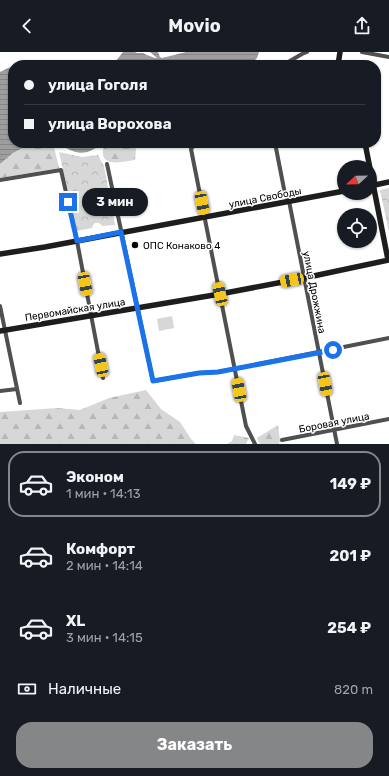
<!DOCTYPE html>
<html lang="ru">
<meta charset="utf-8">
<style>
body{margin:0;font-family:Rubik,sans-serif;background:#20242c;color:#f1f3f6;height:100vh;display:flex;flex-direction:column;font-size:15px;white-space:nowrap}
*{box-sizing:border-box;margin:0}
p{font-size:13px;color:#9ea1a6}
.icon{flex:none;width:22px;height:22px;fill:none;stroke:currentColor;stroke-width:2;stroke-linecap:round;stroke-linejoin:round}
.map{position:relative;height:392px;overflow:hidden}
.side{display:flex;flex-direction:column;background:#171b24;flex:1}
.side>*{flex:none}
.banner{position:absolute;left:8px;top:8px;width:373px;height:88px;border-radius:16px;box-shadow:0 1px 3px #0004;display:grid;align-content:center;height:88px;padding:0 16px;background:#171b24}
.needle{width:26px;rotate:248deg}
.controls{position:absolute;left:337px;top:108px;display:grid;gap:8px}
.controls a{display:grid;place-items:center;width:40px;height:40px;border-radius:50%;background:#171b24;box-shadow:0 1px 3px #0004;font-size:20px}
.end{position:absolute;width:18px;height:18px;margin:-9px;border:5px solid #1a73e8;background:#fff;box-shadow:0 0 0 2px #fff}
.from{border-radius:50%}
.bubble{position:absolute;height:28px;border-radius:14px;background:#171b24;box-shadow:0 1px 3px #0004;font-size:13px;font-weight:700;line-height:28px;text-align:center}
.car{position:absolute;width:12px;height:24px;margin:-12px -6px;border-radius:5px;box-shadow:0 0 3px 1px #0007;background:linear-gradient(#f5c518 24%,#345 0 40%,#f5c518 0 76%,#345 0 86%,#f5c518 0)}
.banner b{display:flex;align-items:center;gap:14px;height:38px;font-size:15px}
.banner b+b{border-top:1px solid #363941}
.banner i{width:10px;height:10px;background:#f1f3f6}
ul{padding:7px 0 0;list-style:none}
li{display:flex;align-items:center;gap:12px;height:66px;margin:0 8px 6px;padding:0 8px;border:2px solid transparent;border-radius:16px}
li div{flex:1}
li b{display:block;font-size:15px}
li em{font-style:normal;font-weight:700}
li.current{border-color:#858687}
li>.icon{width:36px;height:36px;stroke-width:1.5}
.pay{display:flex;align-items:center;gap:10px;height:44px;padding:0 16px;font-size:15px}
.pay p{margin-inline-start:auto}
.primary-button{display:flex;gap:8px;margin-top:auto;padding:8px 16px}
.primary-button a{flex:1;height:46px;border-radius:16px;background:#858687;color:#fff;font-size:16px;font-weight:700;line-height:46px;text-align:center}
header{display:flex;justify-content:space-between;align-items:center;height:52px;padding:0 16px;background:#171b24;font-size:18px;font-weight:700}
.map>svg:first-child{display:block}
</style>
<header><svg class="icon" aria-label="back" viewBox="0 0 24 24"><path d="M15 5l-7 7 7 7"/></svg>Movio<svg class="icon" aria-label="share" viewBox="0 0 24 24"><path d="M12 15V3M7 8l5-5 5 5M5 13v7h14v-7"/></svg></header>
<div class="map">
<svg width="389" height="392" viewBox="0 0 389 392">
<defs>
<pattern id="forest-firs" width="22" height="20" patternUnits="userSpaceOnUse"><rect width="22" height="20" fill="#d7d7d7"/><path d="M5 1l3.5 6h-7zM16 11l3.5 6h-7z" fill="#b7b7b7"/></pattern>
<pattern id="park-crowns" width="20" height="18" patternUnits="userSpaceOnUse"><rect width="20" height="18" fill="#d7d7d7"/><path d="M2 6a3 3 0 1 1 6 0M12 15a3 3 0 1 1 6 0" fill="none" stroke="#b7b7b7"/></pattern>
<pattern id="water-rules" width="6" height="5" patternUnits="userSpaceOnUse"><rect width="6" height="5" fill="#9e9e9e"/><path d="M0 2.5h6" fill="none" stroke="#868686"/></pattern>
</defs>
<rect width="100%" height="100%" fill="#fff"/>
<!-- forest -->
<path fill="url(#forest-firs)" d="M32 91H53L59 116 0 126V112L13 101Z
M106 91H134L136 97 135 108C126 109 105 115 103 103 102 98 104 95 106 91Z
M146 338 161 357 180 370 191 387 196 392H0V360L57 356 80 358 109 346Z
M278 373 280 389 279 392H260L257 386Z
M234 383 249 386 246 392H227L232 389Z"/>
<!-- park -->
<path fill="url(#park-crowns)" d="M59 100 82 105 98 103 104 114 115 173 102 174C99 169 93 170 92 176L77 179Z
M389 136V180L380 138Z"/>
<!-- pitch -->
<path fill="#d7d7d7" d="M172 264 174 276 159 279 157 267Z"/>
<!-- water -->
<path fill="url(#water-rules)" d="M123 0H135L137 1H143L147 3 155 6H157L150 0H158L160 5 162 6 186 0H259L257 6 250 13H110L111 11 116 9Z
M13 14V91H32L13 101 0 112V20L6 17Z
M58 91H102C99 94 97 95 94 97 80 105 71 99 58 91Z"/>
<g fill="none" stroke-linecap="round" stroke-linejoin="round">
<!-- street -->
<path stroke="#505050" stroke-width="4" d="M362 0 389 5
M283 13 302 2 307 0
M202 91 195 92 191 97 246 374 255 392
M275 91 285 142 289 149 337 392
M107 112 153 329 199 321 218 320 389 286
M0 128 61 118 77 189 103 326
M0 254 20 351
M0 339 17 337
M282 388 389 367"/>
<!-- secondary -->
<path stroke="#1d1d1d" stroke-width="5.5" d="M338 13 340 0
M365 91 388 208
M370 134 389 130
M0 202 45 195 344 139
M0 279 220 242 304 226 389 208"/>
</g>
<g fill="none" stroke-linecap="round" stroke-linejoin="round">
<!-- route -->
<path stroke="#1a73e8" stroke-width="5" d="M68 150 77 189 121 180 153 329 199 321 218 320 333 298"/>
</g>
<!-- markers -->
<circle fill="#000" stroke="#fff" stroke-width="1.5" cx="135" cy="193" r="4"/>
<g text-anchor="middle" stroke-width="3" stroke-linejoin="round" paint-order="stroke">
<!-- street labels -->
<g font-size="10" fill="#000" stroke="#fff">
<text transform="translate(265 145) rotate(-11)" y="4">улица Свободы</text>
<text transform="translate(315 240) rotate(79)" y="4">улица Дрожжина</text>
<text transform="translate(75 257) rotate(-9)" y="4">Первомайская улица</text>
<text transform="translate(334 370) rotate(-11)" y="4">Боровая улица</text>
</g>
<!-- poi labels -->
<g font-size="10" fill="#000" stroke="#fff" text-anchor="start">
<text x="143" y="197">ОПС Конаково 4</text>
</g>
</g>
</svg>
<div class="controls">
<a><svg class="needle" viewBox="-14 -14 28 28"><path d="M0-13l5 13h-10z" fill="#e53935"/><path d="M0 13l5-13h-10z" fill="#9ea1a6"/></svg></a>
<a><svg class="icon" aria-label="locate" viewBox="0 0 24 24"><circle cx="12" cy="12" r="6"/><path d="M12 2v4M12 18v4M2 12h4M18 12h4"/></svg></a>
</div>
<i class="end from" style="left:333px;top:298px"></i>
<i class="end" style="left:68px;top:150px"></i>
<div class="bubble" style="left:82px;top:136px;width:66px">3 мин</div>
<i class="car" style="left:202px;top:151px;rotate:169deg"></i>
<i class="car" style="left:292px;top:228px;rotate:259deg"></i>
<i class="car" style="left:85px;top:232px;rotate:169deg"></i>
<i class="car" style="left:220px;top:242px;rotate:348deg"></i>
<i class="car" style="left:101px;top:313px;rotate:348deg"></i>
<i class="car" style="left:325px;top:332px;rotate:169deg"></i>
<i class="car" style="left:239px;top:338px;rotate:349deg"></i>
<div class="banner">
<b><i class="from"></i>улица Гоголя</b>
<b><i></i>улица Ворохова</b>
</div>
</div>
<section class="side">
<ul>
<li class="current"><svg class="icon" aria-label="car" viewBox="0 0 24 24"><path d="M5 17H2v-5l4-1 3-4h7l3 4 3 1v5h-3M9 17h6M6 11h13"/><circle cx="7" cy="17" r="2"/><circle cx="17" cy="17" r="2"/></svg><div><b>Эконом</b><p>1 мин · 14:13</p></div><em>149 ₽</em></li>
<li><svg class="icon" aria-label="car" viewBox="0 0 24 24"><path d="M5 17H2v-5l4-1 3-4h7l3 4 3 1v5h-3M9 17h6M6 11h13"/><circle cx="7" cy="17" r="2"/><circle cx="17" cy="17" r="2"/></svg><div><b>Комфорт</b><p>2 мин · 14:14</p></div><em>201 ₽</em></li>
<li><svg class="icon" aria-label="car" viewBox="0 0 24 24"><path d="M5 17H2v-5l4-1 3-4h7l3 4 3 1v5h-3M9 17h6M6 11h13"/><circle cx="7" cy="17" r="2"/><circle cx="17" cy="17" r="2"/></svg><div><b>XL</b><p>3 мин · 14:15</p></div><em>254 ₽</em></li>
</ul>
<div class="pay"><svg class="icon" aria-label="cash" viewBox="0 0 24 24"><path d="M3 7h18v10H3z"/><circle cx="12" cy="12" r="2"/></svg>Наличные<p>820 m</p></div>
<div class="primary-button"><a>Заказать</a></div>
</section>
